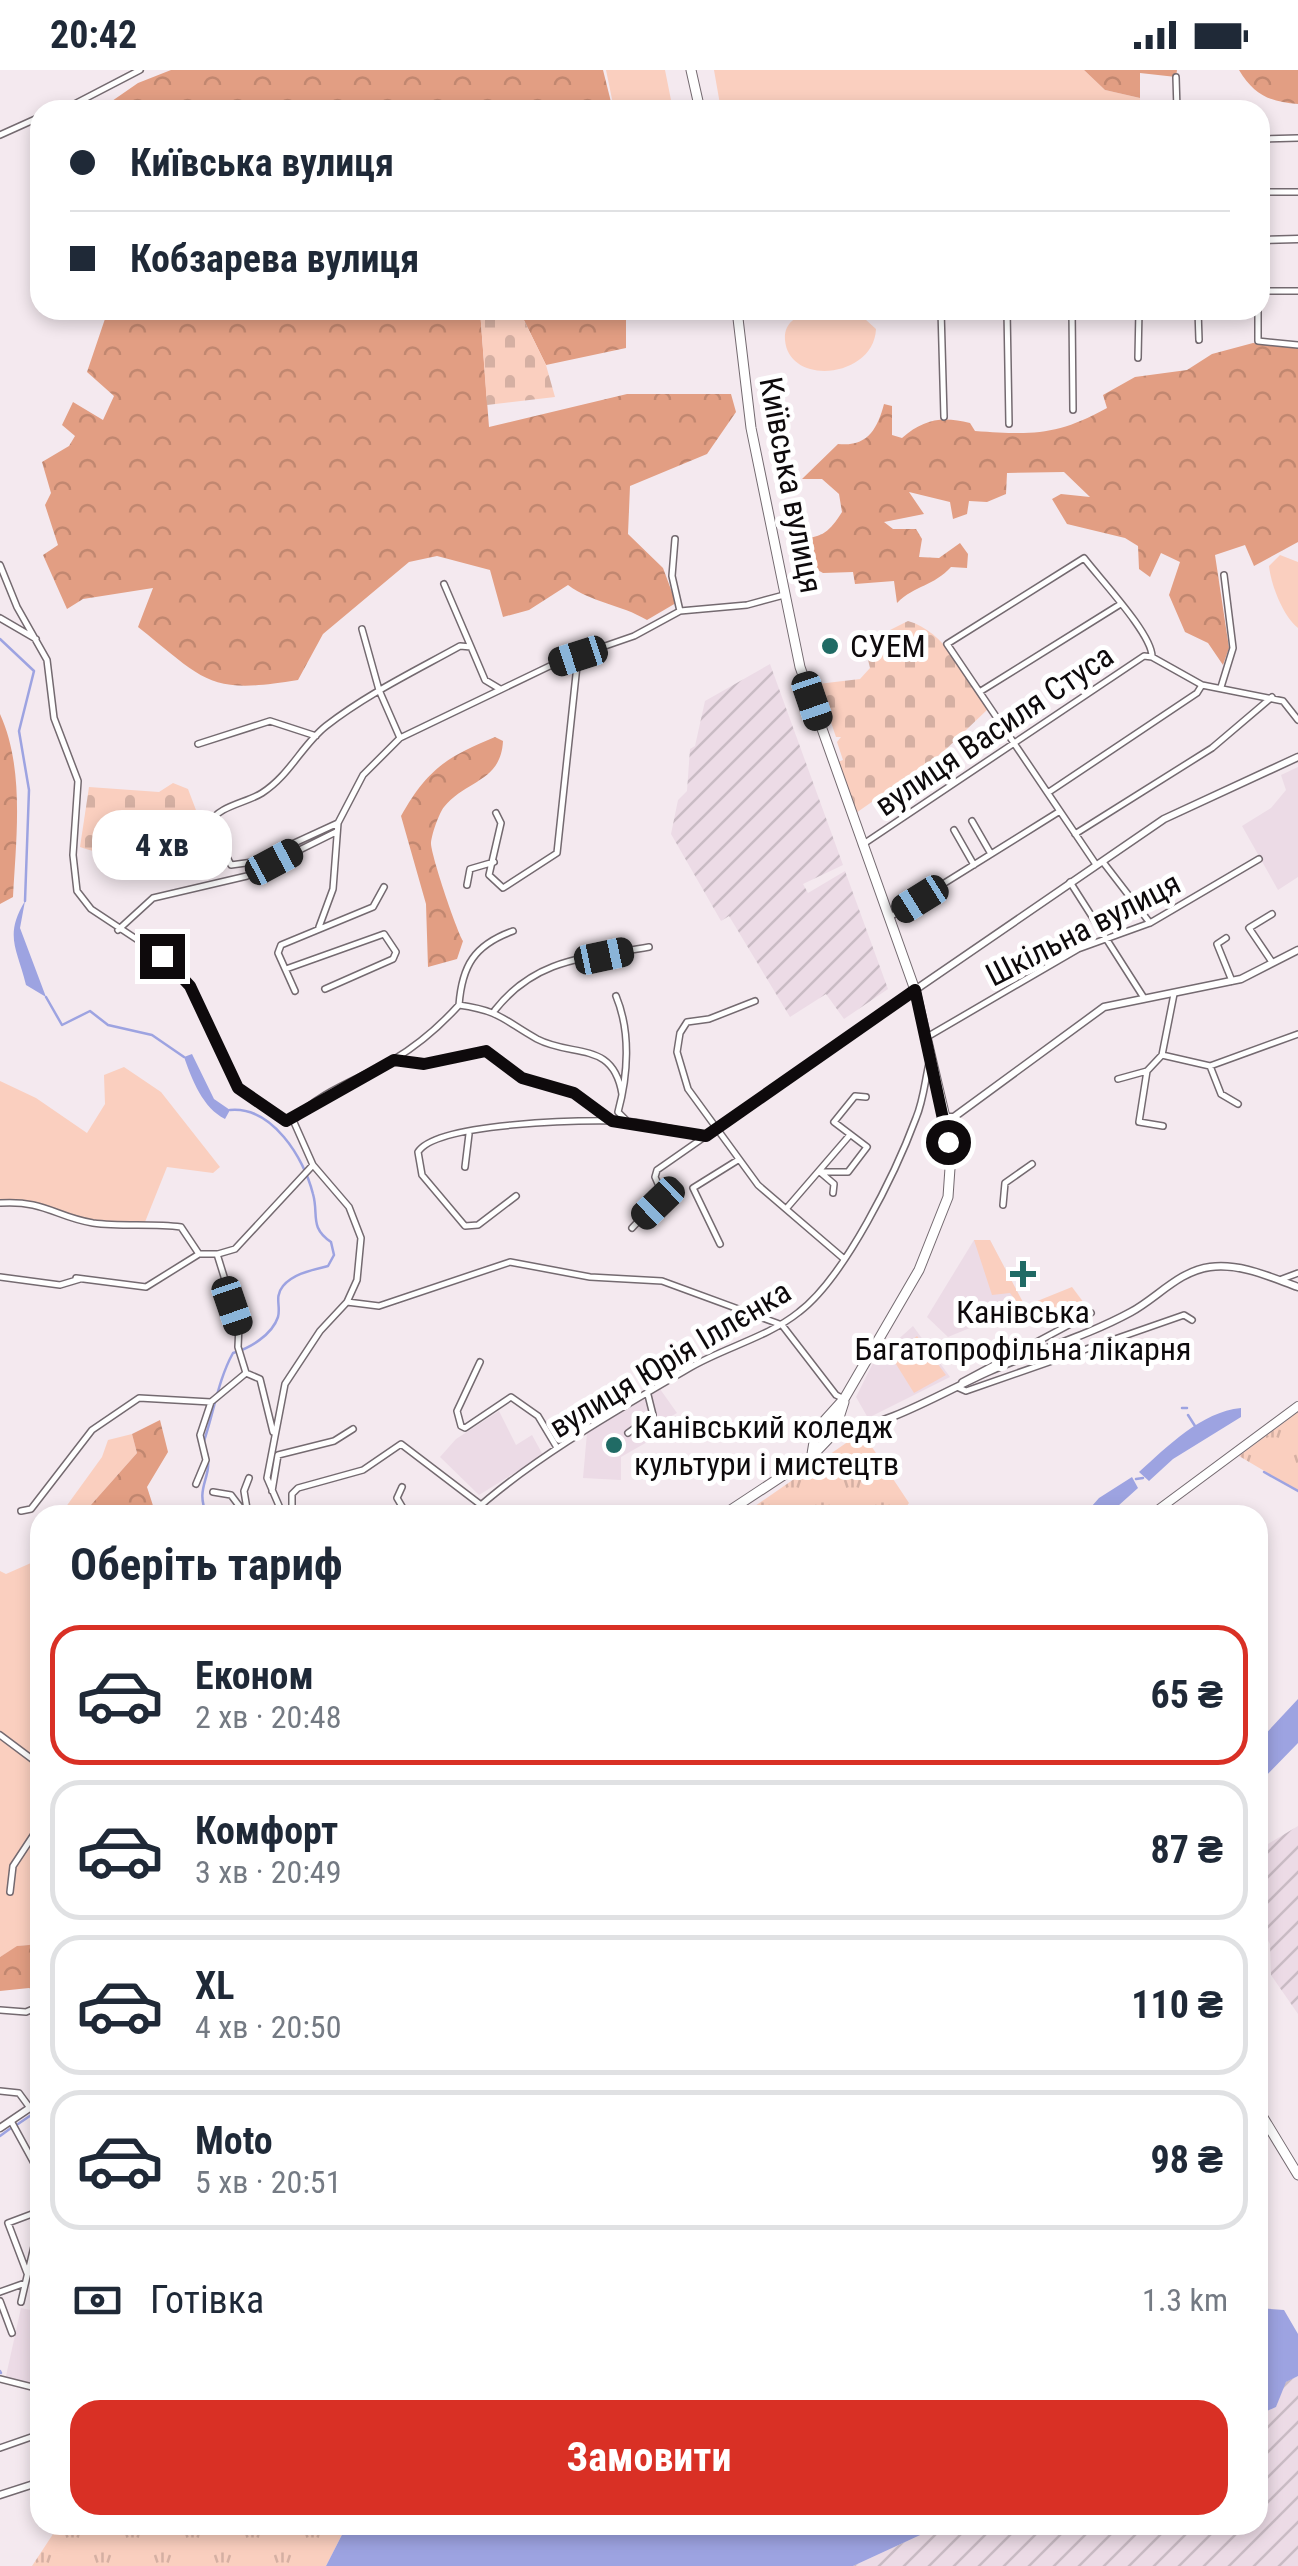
<!DOCTYPE html>
<html lang="uk">
<meta charset="utf-8">
<style>
body{margin:0;font-family:"Roboto Condensed",sans-serif;background:#f2f2f3;color:#1f2937;height:100vh;display:flex;flex-direction:column;font-size:38px;white-space:nowrap}
*{box-sizing:border-box;margin:0}
p{font-size:32px;color:#747a83}
.icon{flex:none;width:55px;height:55px;fill:none;stroke:currentColor;stroke-width:2;stroke-linecap:round;stroke-linejoin:round}
.map{position:relative;flex:1;overflow:hidden}
.drawer{position:absolute;left:30px;top:1435px;width:1238px;height:1030px;display:flex;flex-direction:column;background:#fff;border-radius:30px;box-shadow:0 5px 15px #0003}
.drawer>*{flex:none}
.banner{position:absolute;left:30px;top:30px;width:1240px;height:220px;border-radius:30px;box-shadow:0 5px 15px #0003;display:grid;align-content:center;height:220px;padding:0 40px;background:#fff}
.end{position:absolute;width:45px;height:45px;margin:-22px;border:12px solid #0e0a0c;background:#fff;box-shadow:0 0 0 5px #fff}
.from{border-radius:50%}
.bubble{position:absolute;height:70px;border-radius:30px;background:#fff;box-shadow:0 5px 15px #0003;font-size:32px;font-weight:700;line-height:70px;text-align:center}
.car{position:absolute;width:30px;height:60px;margin:-30px -15px;border-radius:12px;box-shadow:0 0 8px 2px #0007;background:linear-gradient(#222 24%,#8ab4d8 0 40%,#222 0 76%,#8ab4d8 0 86%,#222 0)}
.banner b{display:flex;align-items:center;gap:35px;height:95px;font-size:38px}
.banner b+b{border-top:2px solid #e0e1e3}
.banner i{width:25px;height:25px;background:#1f2937}
ul{padding:0;list-style:none}
li{display:flex;align-items:center;gap:30px;height:140px;margin:0 20px 15px;padding:0 20px;border:5px solid #e0e1e3;border-radius:30px}
li div{flex:1}
li b{display:block;font-size:38px}
li em{font-style:normal;font-weight:700}
li.active{border-color:#d93025}
li>.icon{width:90px;height:90px;stroke-width:1.5}
h2{padding:0 40px;font-size:45px;line-height:120px}
.pay{display:flex;align-items:center;gap:25px;height:110px;padding:0 40px;font-size:38px}
.pay p{margin-inline-start:auto}
.cta{display:flex;gap:20px;margin-top:auto;padding:20px 40px}
.cta a{flex:1;height:115px;border-radius:30px;background:#d93025;color:#fff;font-size:40px;font-weight:700;line-height:115px;text-align:center}
.status{display:flex;justify-content:space-between;align-items:center;height:70px;padding:0 50px;background:#fff;direction:ltr}
.status svg{height:28px;fill:currentColor}
.map>svg:first-child{display:block}
</style>
<div class="status"><b>20:42</b><svg viewBox="0 0 49 12"><path d="M0 12V9h3v3zM5 12V6h3v6zM10 12V3h3v9zM15 12V0h3v12zM26 1h20v11H26zM47 4h2v5h-2z"/></svg></div>
<div class="map">
<svg width="1298" height="2496" viewBox="0 0 1298 2496">
<defs>
<pattern id="industrial-furrows" width="10" height="10" patternUnits="userSpaceOnUse" patternTransform="scale(2.5)"><rect width="10" height="10" fill="#ecdbe6"/><path d="M-1 1l2-2M0 10L10 0M9 11l2-2" fill="none" stroke="#c9bbc4"/></pattern>
<pattern id="forest-crowns" width="20" height="18" patternUnits="userSpaceOnUse" patternTransform="scale(2.5)"><rect width="20" height="18" fill="#e29e83"/><path d="M2 6a3 3 0 1 1 6 0M12 15a3 3 0 1 1 6 0" fill="none" stroke="#c18770"/></pattern>
<pattern id="cemetery-stones" width="16" height="16" patternUnits="userSpaceOnUse" patternTransform="scale(2.5)"><rect width="16" height="16" fill="#facfbf"/><path d="M2 7V4a2 2 0 0 1 4 0v3zM10 15v-3a2 2 0 0 1 4 0v3z" fill="#d5b0a3"/></pattern>
<pattern id="park-tufts" width="24" height="20" patternUnits="userSpaceOnUse" patternTransform="scale(2.5)"><rect width="24" height="20" fill="#facfbf"/><path d="M3 7l-1-3M5 7V3M7 7l1-3M15 17l-1-3M17 17v-4M19 17l1-3" fill="none" stroke="#d5b0a3"/></pattern>
</defs>
<rect width="100%" height="100%" fill="#f4e9ef"/>
<!-- built -->
<path fill="#ecdbe6" d="M1298 697V807L1278 820 1242 756 1271 738 1286 720 1281 705Z
M974 1170H990L1023 1236 948 1267 927 1247Z
M913 1256 950 1307 868 1348 856 1327 874 1291Z
M660 1319 677 1343 661 1352 663 1363 621 1387V1410L583 1408 587 1363Z
M499 1341 516 1375 532 1365 543 1385 479 1425 440 1387 456 1369Z
M21 2238 40 2242V2315L6 2306Z"/>
<!-- industrial -->
<path fill="url(#industrial-furrows)" d="M770 594 843 795 803 814 808 823 845 801 888 919 844 949 826 924 790 947 729 846 721 851 671 764 678 730 687 721 690 679 695 676 705 631Z
M1298 1756V1944L1271 1905 1270 1874 1258 1853V1780Z
M1298 2306V2496H853L942 2455H1258V2345L1276 2337 1285 2312Z"/>
<!-- green -->
<path fill="#facfbf" d="M606 0H665L673 40H635L632 31 613 34Z
M714 0H1084L1105 20 1140 28V40H721Z
M855 240 876 259C874 308 789 317 785 270 783 236 832 242 855 240Z
M1280 485 1298 492V558C1283 546 1271 515 1269 496Z
M124 997 161 1022 220 1097 213 1103 167 1097 145 1152 92 1153 38 1133H0V1011L36 1028 87 1063 105 1034 104 1005Z
M974 1170H990L1025 1236 1072 1217 1084 1233 1052 1249 1047 1238 1028 1248 1010 1223 992 1225Z
M917 1266 946 1305 914 1323 891 1286Z
M132 1364 137 1383 82 1445H60L102 1387 108 1370Z
M40 1489V1874L18 1876 0 1887V1501L6 1504Z"/>
<!-- forest -->
<path fill="url(#forest-crowns)" d="M171 0H603L613 40H99L138 13Z
M1084 0H1177L1176 7 1140 3V28L1105 20Z
M1239 0H1298V34C1270 32 1254 25 1239 0Z
M108 240H480L489 357 627 324H731L736 342 707 384 630 416 628 464 663 498 676 533 647 550C620 534 592 533 568 515L529 540 503 547 490 500 437 486 409 492 323 564 298 610C208 625 206 611 138 557L153 518 83 529 67 539 43 485 58 475 45 435 51 423 42 392 69 376 75 366 62 355 73 332 103 350 114 326 87 302Z
M519 240H632L626 244V278L546 295Z
M1253 273 1298 278V472L1254 496 1245 475 1215 485 1229 578 1223 595 1208 573 1185 562 1169 525 1180 492 1161 483 1150 507 1139 499 1138 476 1125 468 1067 454 1052 429 1061 424 1090 427 1064 402 1007 403 1006 424 987 432 969 431 967 444 953 449 950 432 909 422 924 444 884 452 893 459H916L922 469 919 487 939 488 960 473 968 484 967 498 951 497C934 516 915 515 897 533L894 511 855 514 853 502 823 503 794 487 790 467C818 470 827 466 842 442L839 424 822 409H802L838 374C867 377 877 360 884 334L892 336V365L902 368C924 349 942 346 970 353L975 361C1032 365 1056 366 1107 338L1103 325 1135 307 1187 300 1212 284Z
M0 644C25 699 16 769 13 827L0 834Z
M495 667 503 671C501 712 466 710 444 737 439 743 431 766 431 774 432 788 456 859 463 871L457 889 428 897 426 834 401 746C427 700 446 687 495 667Z
M160 1350 168 1382 147 1417 156 1445H82L137 1383 132 1364Z
M40 1874V1923L29 1918 0 1921V1887L17 1876Z"/>
<!-- cemetery -->
<path fill="url(#cemetery-stones)" d="M480 240H519L546 295 555 327 487 335Z
M908 551C945 561 967 608 988 639L942 683 856 743 838 692 843 690 837 672 841 667H836L818 614 860 609 870 598 864 573Z
M173 713 188 719 199 748C161 771 126 795 80 777L89 717 159 722Z"/>
<!-- park -->
<path fill="url(#park-tufts)" d="M1298 1342V1421L1239 1386Z
M862 1362 909 1433 900 1445H742Z
M59 2455H347L326 2496H32Z"/>
<!-- water -->
<path fill="#9da3e1" d="M25 831 20 858 46 927 26 915C17 878 4 866 25 831Z
M192 984 214 1029 230 1040 225 1049C203 1038 192 1010 184 987Z
M1241 1338V1347L1173 1389 1149 1411 1139 1402C1168 1376 1201 1342 1241 1338Z
M1132 1407 1138 1418 1108 1445H1084L1099 1428Z
M1298 1629V1673L1258 1714V1672Z
M1258 2238 1284 2240 1298 2264V2306L1286 2312 1276 2337 1258 2345Z
M347 2455H942L853 2496H326Z"/>
<g fill="none" stroke-linecap="round" stroke-linejoin="round">
<!-- stream -->
<path stroke="#9da3e1" stroke-width="2.5" d="M0 569 34 601 19 661 29 720 25 831
M46 927 62 955 90 941 108 955 152 965 184 987
M1182 1338H1187
M1188 1345 1195 1356
M204 1371C214 1342 218 1310 233 1283 250 1278 272 1265 278 1247 281 1236 274 1227 283 1216 294 1203 313 1200 328 1196L334 1185 331 1172C309 1157 319 1145 313 1124 304 1088 272 1036 230 1040
M207 1384C213 1408 194 1417 207 1445
M1264 1402 1298 1421
M1136 1409 1143 1408
M18 2054 40 2039
M0 2066 11 2058
M0 2301 1 2303"/>
<!-- minor casing -->
<g stroke="#746a70" stroke-width="8">
<path id="minor" d="M1176 7 1177 40
M63 40 140 0
M0 65 40 47
M1260 69 1298 68
M1260 122H1298
M1260 221H1298
M941 240 944 347
M1007 240 1009 354
M1072 240 1073 340
M1198 240 1199 270
M1258 240V271L1298 275
M1138 288 1139 240
M675 469 672 506 680 541
M0 495 17 537 47 590 54 648 78 711 73 785 77 821 91 839 162 886 190 915 238 1019 286 1051 293 1050 313 1095 349 1137 361 1168 357 1210 347 1232 320 1261 285 1314 267 1408 283 1445
M444 514 471 577
M0 548 36 569
M362 559 379 620 400 668
M1221 617 1233 578 1224 505
M981 621 1119 535
M198 674 270 651 316 666
M1049 722 1197 623 1202 615
M496 743 501 753 489 805 503 818 557 783 578 586
M972 751 991 784
M338 753 253 792 231 795 210 753C218 736 246 733 262 723 290 705 302 675 326 656 367 624 415 601 460 576L471 577 485 610 500 619
M954 760 974 795
M1075 764 1212 678 1272 627
M862 775 1144 586 1152 587
M1103 792 1150 853
M1095 793 947 574 1084 488C1100 509 1153 565 1152 587L1202 615 1283 631 1298 650
M1070 812 1144 928
M467 815 470 799 494 792
M890 847 1060 741
M319 857 333 819 338 753 363 705 400 668 556 593 634 566 680 541 747 535 784 525
M118 860 153 828 247 806 336 762
M1226 868 1217 874 1232 911
M1272 892 1249 858 1272 844
M286 899 384 864 396 882 393 889 325 919
M295 921 278 883 281 875 373 837 384 817
M616 926C631 962 628 1005 618 1042L627 1051
M755 931 709 949 687 952 680 963 677 982 688 1019 758 1115 843 1188
M459 935C462 896 474 875 513 861
M495 940C537 887 587 888 649 877
M927 967 1078 879 1150 853 1259 789
M1162 985 1210 996
M394 990 424 994 485 981 523 1008 573 1023 612 1051
M1210 996 1298 964
M1210 996 1221 1024 1238 1034
M1147 1001 1139 1052 1163 1056
M1118 1009 1147 1001 1162 985 1174 924
M294 1050C320 1021 360 1009 393 990 418 975 440 956 459 935 501 941 503 950 537 969 573 988 613 970 622 1024
M465 1097 469 1064
M833 1123 834 1114 820 1102H848L867 1077 834 1052 855 1026 866 1027
M516 1126 478 1155 465 1156 422 1105 418 1082C436 1052 585 1050 622 1051 649 1052 679 1062 706 1065
M0 1133C44 1130 56 1147 93 1153 122 1157 152 1153 181 1157L199 1184
M1003 1135 1005 1113 1032 1094
M786 1139 849 1066
M632 1158 663 1125 655 1107 657 1100 915 920
M720 1174 693 1118 738 1090
M199 1184H217L239 1255 238 1277 246 1303 260 1309 273 1362
M218 1184 235 1179 313 1095
M0 1207 60 1215 80 1209
M76 1208 146 1217 199 1184
M1282 1209 1298 1203
M347 1232 379 1236 510 1192 590 1207 662 1211 782 1255 836 1325 844 1329
M480 1292 457 1341 461 1356 465 1358 511 1327 538 1346 556 1376
M962 1312 1091 1243
M957 1317 966 1321 1184 1245 1192 1250
M628 1363 653 1345 648 1325
M196 1414 206 1390 200 1365 211 1332 246 1303
M402 1417 397 1428 407 1445
M272 1421 278 1385 334 1371 353 1359
M213 1422 231 1425 246 1445
M21 1441 31 1439 92 1360 139 1328 211 1332
M248 1445 244 1421 249 1408
M292 1445V1424L298 1418 363 1400 401 1374 481 1435
M470 1445C529 1390 621 1338 691 1297 726 1277 768 1267 799 1242 845 1207 896 1102 916 1048 924 1029 925 1009 930 989
M0 1665 40 1695
M10 1822 13 1796 40 1755
M0 1940 26 1942 40 1936
M0 2021 19 2023 30 2038
M11 2051 40 2104
M27 2203 8 2153 40 2141
M0 2222 25 2213
M0 2231 12 2263
M21 2232 40 2151
M0 2309 40 2319
M0 2378 40 2364"/>
</g>
<!-- tertiary casing -->
<g stroke="#746a70" stroke-width="9">
<path id="tertiary" d="M1260 170 1298 169
M915 920 1164 749 1298 687
M945 1047H954L1104 937 1241 909 1298 880
M834 1363C890 1355 939 1324 990 1301 1037 1280 1085 1267 1131 1242 1157 1228 1179 1201 1210 1197 1241 1193 1270 1207 1298 1217
M0 2058 40 2031
M0 2425 40 2412"/>
</g>
<!-- secondary casing -->
<g stroke="#746a70" stroke-width="10">
<path id="secondary" d="M1151 1445 1298 1336"/>
</g>
<!-- primary casing -->
<g stroke="#746a70" stroke-width="11">
<path id="primary" d="M691 0 700 40
M737 240 751 358 800 597 915 920 945 1047 950 1098 948 1127 919 1200 844 1329 816 1360 812 1384
M723 1445 811 1387 834 1363 844 1332
M1258 2039 1298 2105"/>
</g>
<!-- minor -->
<use href="#minor" stroke="#fff" stroke-width="5"/>
<!-- tertiary -->
<use href="#tertiary" stroke="#fff" stroke-width="6"/>
<!-- secondary -->
<use href="#secondary" stroke="#fff" stroke-width="8"/>
<!-- primary -->
<use href="#primary" stroke="#fff" stroke-width="9"/>
</g>
<g fill="none" stroke-linecap="round" stroke-linejoin="round">
<!-- route -->
<path stroke="#0e0a0c" stroke-width="12" d="M162 886 190 916 238 1018 286 1051 394 990 424 994 486 981 522 1008 574 1023 612 1051 706 1066 915 920 948 1072"/>
</g>
<!-- markers -->
<g fill="#206b65" stroke="#fff" stroke-width="4">
<circle cx="830" cy="576" r="10"/>
<path d="M1018 1189h10v10h10v10h-10v10h-10v-10h-10v-10h10z"/>
<circle cx="614" cy="1375" r="10"/>
</g>
<g text-anchor="middle" stroke-width="10" stroke-linejoin="round" paint-order="stroke">
<!-- street labels -->
<g font-size="32" fill="#0e0a0c" stroke="#fff">
<text transform="translate(791 415) rotate(79)" y="11">Київська вулиця</text>
<text transform="translate(994 660) rotate(-34)" y="11">вулиця Василя Стуса</text>
<text transform="translate(1083 859) rotate(-27)" y="11">Шкільна вулиця</text>
<text transform="translate(670 1289) rotate(-31)" y="11">вулиця Юрія Іллєнка</text>
</g>
<!-- poi labels -->
<g font-size="32" fill="#0e0a0c" stroke="#fff" text-anchor="start">
<text x="850" y="587">СУЕМ</text>
<text x="1023" y="1253" text-anchor="middle">Канівська<tspan x="1023" dy="37">Багатопрофільна лікарня</tspan></text>
<text x="634" y="1368">Канівський коледж<tspan x="634" dy="37">культури і мистецтв</tspan></text>
</g>
</g>
</svg>
<i class="end from" style="left:948px;top:1072px"></i>
<i class="end" style="left:162px;top:886px"></i>
<div class="bubble" style="left:92px;top:740px;width:140px">4 хв</div>
<i class="car" style="left:578px;top:586px;rotate:252deg"></i>
<i class="car" style="left:812px;top:631px;rotate:161deg"></i>
<i class="car" style="left:274px;top:792px;rotate:62deg"></i>
<i class="car" style="left:920px;top:829px;rotate:238deg"></i>
<i class="car" style="left:604px;top:886px;rotate:78deg"></i>
<i class="car" style="left:658px;top:1133px;rotate:226deg"></i>
<i class="car" style="left:232px;top:1236px;rotate:161deg"></i>
<div class="banner">
<b><i class="from"></i>Київська вулиця</b>
<b><i></i>Кобзарева вулиця</b>
</div>
<section class="drawer">
<h2>Оберіть тариф</h2>
<ul>
<li class="active"><svg class="icon" aria-label="car" viewBox="0 0 24 24"><path d="M5 17H2v-5l4-1 3-4h7l3 4 3 1v5h-3M9 17h6M6 11h13"/><circle cx="7" cy="17" r="2"/><circle cx="17" cy="17" r="2"/></svg><div><b>Економ</b><p>2 хв · 20:48</p></div><em>65 ₴</em></li>
<li><svg class="icon" aria-label="car" viewBox="0 0 24 24"><path d="M5 17H2v-5l4-1 3-4h7l3 4 3 1v5h-3M9 17h6M6 11h13"/><circle cx="7" cy="17" r="2"/><circle cx="17" cy="17" r="2"/></svg><div><b>Комфорт</b><p>3 хв · 20:49</p></div><em>87 ₴</em></li>
<li><svg class="icon" aria-label="car" viewBox="0 0 24 24"><path d="M5 17H2v-5l4-1 3-4h7l3 4 3 1v5h-3M9 17h6M6 11h13"/><circle cx="7" cy="17" r="2"/><circle cx="17" cy="17" r="2"/></svg><div><b>XL</b><p>4 хв · 20:50</p></div><em>110 ₴</em></li>
<li><svg class="icon" aria-label="car" viewBox="0 0 24 24"><path d="M5 17H2v-5l4-1 3-4h7l3 4 3 1v5h-3M9 17h6M6 11h13"/><circle cx="7" cy="17" r="2"/><circle cx="17" cy="17" r="2"/></svg><div><b>Moto</b><p>5 хв · 20:51</p></div><em>98 ₴</em></li>
</ul>
<div class="pay"><svg class="icon" aria-label="cash" viewBox="0 0 24 24"><path d="M3 7h18v10H3z"/><circle cx="12" cy="12" r="2"/></svg>Готівка<p>1.3 km</p></div>
<div class="cta"><a>Замовити</a></div>
</section>
</div>
